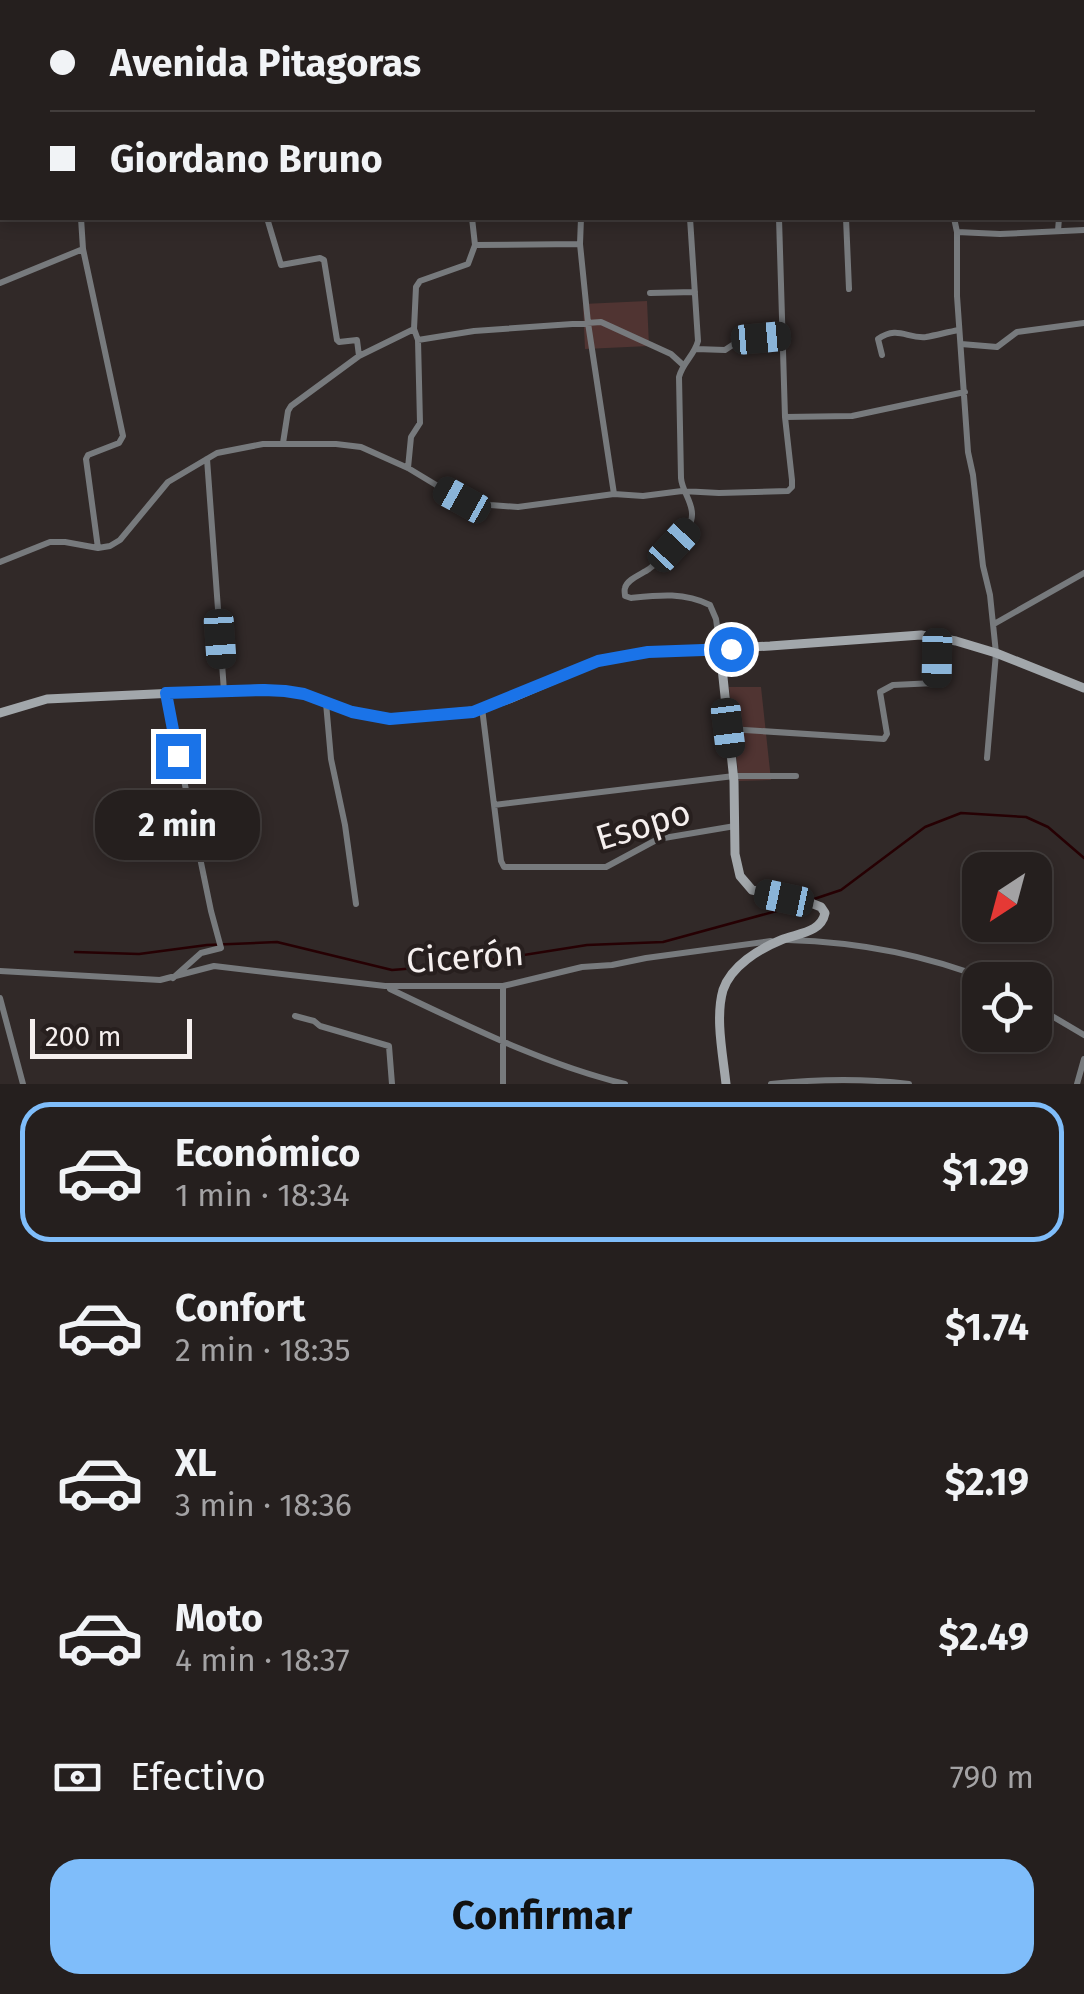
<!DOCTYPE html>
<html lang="es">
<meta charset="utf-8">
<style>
body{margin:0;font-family:"Fira Sans",sans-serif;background:#312c2b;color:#f1f3f6;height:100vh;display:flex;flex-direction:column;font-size:38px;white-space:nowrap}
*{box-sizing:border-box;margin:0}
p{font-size:32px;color:#a3a2a4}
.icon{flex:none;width:55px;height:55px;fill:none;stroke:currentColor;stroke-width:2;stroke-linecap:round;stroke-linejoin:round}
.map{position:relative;height:1084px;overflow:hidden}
.side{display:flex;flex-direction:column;background:#251f1e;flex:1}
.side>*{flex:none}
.hud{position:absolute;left:0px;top:0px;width:1085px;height:220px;box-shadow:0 5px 15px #0003,0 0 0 2px #423d3c;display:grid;align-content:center;height:220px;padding:0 50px;background:#251f1e}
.needle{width:65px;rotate:216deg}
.buttons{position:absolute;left:962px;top:852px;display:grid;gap:20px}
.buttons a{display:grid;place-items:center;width:90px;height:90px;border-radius:20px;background:#251f1e;box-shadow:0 5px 15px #0003,0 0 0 2px #423d3c;font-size:50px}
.scale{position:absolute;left:30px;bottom:25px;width:162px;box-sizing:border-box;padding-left:10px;border:5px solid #f5efee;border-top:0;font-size:28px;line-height:35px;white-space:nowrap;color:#f5efee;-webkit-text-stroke:8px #271f1e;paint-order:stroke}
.end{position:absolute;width:45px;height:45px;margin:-22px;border:12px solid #1a73e8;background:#fff;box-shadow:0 0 0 5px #fff}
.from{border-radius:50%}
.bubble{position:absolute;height:70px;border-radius:30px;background:#251f1e;box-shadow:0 5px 15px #0003,0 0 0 2px #423d3c;font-size:32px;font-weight:700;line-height:70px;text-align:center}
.car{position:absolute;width:30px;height:60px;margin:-30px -15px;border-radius:12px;box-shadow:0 0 8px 2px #0007;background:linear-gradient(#222 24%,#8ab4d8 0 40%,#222 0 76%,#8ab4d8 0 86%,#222 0)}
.hud b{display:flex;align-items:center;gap:35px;height:95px;font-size:38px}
.hud b+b{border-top:2px solid #423d3c}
.hud i{width:25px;height:25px;background:#f1f3f6}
ul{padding:18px 0 0;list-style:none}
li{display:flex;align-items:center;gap:30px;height:140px;margin:0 20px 15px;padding:0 30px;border:5px solid transparent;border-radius:30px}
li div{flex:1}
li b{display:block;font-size:38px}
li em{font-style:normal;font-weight:700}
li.on{border-color:#7fbdfa}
li>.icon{width:90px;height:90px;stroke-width:1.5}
.pay{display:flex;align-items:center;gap:25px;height:110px;padding:0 50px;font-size:38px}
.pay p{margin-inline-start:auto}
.cta{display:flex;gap:20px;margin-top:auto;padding:20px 50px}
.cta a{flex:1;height:115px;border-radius:30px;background:#7fbdfa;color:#111;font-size:40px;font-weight:700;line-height:115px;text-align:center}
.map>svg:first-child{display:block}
</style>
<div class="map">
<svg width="1084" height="1084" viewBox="0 0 1084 1084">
<rect width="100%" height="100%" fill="#312928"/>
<!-- green -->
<path fill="#503432" d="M647 301 649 346 585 349 583 304Z
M729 687H761L771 780 739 781Z"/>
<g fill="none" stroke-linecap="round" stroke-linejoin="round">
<!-- stream -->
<path stroke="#260003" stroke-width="2.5" d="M814 899 841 890 925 827 961 813 1026 817 1048 827 1084 858
M75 952 139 954 207 945 277 942 392 970 466 964 587 945 663 942 802 904"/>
<!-- street -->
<path stroke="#777a7d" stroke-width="6" d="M308 0V2
M1067 0V2
M85 2 92 0
M471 2 472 0
M596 2V0
M705 2 706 0
M958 2V0
M0 75 2 73
M81 218 83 249 123 436 119 443 88 455 86 459 98 548 110 546 120 540 168 482 217 453 263 444H336L361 447 408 468 461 500 490 505 518 507 614 494 643 496 682 491 719 493 788 491 792 487V480L785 417 779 218
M267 218 281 265 320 258 324 260 337 340 339 342 357 340 359 356
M581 218 580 244 588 323 614 494
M690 218 698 341C694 356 683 362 679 377L681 478C682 491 693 503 692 515 692 533 663 558 649 569 642 574 627 579 625 588 624 591 625 593 625 596L631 598C659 595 684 592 710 605L716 619 720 648
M846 218 849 289
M954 218 957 232V296L968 452 973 475 983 566 990 595 996 653 987 758
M1058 231 1059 218
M957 232 1000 234 1084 230
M475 245 580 244
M0 283 83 249
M650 293 695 292
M414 329 418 340 474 331 601 322 671 354 682 364
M961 344 997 347 1017 332 1084 323
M696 349 725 350 740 340 782 336
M882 355 878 339C898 325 907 339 926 337 937 335 948 332 959 330
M785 417 852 416 965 392
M283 443 288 411 291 406 359 356 414 329 416 287 420 281 468 264 475 245 472 218
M207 459 224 691
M408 468 411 437 420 423 418 340
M0 562 50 542H65L98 548
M994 624 1084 573
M166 693 211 911 221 948 201 953 173 978
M326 703 331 759 345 825 356 904
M482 708 501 861 504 867H606L658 839 735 826
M729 729 884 739 887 734 880 692 893 685 935 683 937 638
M494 805 734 776H796
M788 940C856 942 926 955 989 980
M0 971 160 980 214 966 385 986H503L582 967 612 965 646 958 771 941
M503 986V1084
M390 989C466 1025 543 1064 625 1084
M0 998 23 1084
M1035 1006 1084 1035
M295 1016 314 1021 320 1026 389 1046 392 1084
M771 1084C817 1079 863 1078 909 1084
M1077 1084 1084 1059"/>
<!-- secondary -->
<path stroke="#a2a7ab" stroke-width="9" d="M720 649 734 781 735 854 740 876 752 890 811 903 821 907 825 913C821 933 798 933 781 940 759 949 731 966 723 990 715 1018 723 1055 726 1084
M0 713 47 699 263 689 304 694 352 712 390 719 473 711 509 699 598 661 648 652 770 646 921 635 956 641 996 653 1084 688"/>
</g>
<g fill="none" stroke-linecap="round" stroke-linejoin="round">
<!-- route -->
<path stroke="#1a73e8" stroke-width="12" d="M178 756 166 693 264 690 285 691 304 694 352 712 390 719 473 712 598 661 648 652 731 649"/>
</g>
<g text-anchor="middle" stroke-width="8" stroke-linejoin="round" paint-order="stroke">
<!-- street labels -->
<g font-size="35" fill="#f5efee" stroke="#271f1e">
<text transform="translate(643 825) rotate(-17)" y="12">Esopo</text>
<text transform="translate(465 957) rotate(-4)" y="12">Cicerón</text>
</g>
</g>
</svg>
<div class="buttons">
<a><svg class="needle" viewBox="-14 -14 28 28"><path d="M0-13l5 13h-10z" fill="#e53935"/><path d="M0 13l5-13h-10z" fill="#a3a2a4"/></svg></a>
<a><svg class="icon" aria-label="locate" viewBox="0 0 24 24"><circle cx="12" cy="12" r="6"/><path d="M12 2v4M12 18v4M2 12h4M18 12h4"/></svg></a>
</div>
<div class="scale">200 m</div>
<i class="end from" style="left:731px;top:649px"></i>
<i class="end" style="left:178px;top:756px"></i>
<div class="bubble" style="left:95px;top:790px;width:165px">2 min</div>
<i class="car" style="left:761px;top:338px;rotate:85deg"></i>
<i class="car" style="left:462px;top:500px;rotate:299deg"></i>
<i class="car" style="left:674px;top:545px;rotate:43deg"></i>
<i class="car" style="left:220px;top:639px;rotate:176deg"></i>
<i class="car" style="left:937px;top:658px;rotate:181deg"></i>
<i class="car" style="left:728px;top:728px;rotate:173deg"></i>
<i class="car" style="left:784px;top:898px;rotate:282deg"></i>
<div class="hud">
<b><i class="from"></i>Avenida Pitagoras</b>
<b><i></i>Giordano Bruno</b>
</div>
</div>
<section class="side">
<ul>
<li class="on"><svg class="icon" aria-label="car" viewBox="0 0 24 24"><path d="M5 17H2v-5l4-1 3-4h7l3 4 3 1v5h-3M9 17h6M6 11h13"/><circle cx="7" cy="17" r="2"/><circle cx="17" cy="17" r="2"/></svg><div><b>Económico</b><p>1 min · 18:34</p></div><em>$1.29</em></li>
<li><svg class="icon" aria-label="car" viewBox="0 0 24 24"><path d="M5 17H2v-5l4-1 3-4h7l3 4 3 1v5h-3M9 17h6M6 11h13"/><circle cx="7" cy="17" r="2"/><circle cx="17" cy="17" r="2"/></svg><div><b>Confort</b><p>2 min · 18:35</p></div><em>$1.74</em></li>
<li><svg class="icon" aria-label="car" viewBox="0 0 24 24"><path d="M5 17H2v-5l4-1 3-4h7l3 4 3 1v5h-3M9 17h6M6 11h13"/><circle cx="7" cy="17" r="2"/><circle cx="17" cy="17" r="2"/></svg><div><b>XL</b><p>3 min · 18:36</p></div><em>$2.19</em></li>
<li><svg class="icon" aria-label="car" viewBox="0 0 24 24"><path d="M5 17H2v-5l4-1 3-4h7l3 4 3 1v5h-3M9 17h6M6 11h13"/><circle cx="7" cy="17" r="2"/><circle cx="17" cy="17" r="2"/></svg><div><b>Moto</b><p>4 min · 18:37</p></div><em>$2.49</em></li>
</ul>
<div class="pay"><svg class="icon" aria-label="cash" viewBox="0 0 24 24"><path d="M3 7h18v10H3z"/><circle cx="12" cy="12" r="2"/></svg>Efectivo<p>790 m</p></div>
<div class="cta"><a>Confirmar</a></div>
</section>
